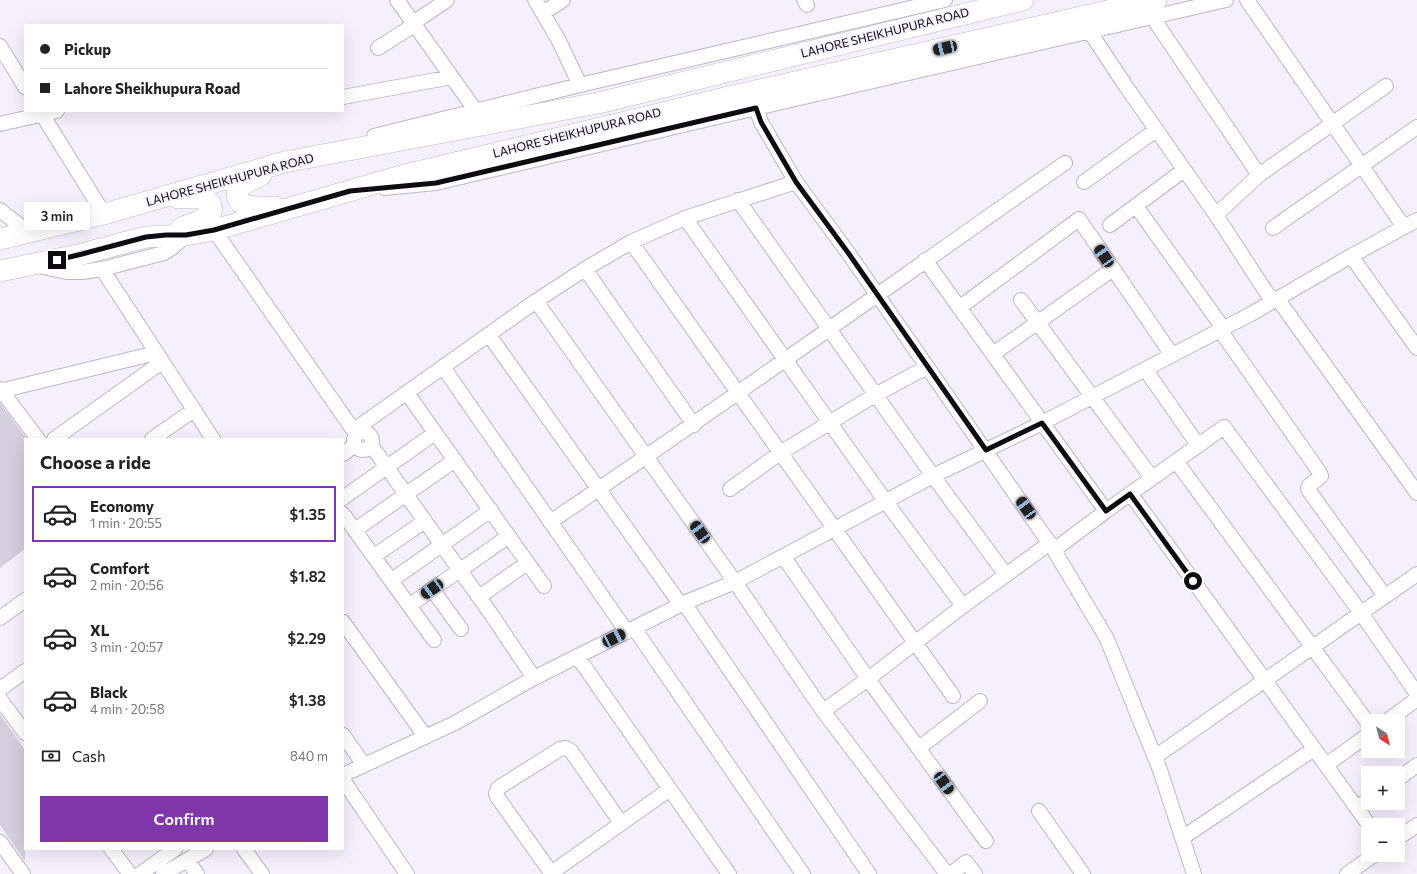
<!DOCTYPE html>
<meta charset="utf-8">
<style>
body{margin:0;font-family:Commissioner,sans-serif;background:#f2f2f2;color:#222;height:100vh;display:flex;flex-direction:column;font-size:15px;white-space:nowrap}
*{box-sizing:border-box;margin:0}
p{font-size:13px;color:#767676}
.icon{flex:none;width:22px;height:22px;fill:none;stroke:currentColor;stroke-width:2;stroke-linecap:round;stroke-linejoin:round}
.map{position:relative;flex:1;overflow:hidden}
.panel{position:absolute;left:24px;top:438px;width:320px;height:412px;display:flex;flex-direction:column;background:#fff;border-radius:0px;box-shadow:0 4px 16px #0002}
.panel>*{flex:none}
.top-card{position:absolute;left:24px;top:24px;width:320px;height:88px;border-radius:0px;box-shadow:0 4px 16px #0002;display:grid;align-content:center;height:88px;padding:0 16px;background:#fff}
.needle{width:26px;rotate:144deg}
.fabs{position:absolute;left:1361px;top:714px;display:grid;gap:8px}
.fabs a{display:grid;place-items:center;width:44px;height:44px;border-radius:0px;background:#fff;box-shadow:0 4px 16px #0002;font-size:20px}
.end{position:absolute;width:18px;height:18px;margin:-9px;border:5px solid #0e0c11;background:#fff;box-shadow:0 0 0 2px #fff}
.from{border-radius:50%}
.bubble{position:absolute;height:28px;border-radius:0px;background:#fff;box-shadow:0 4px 16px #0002;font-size:13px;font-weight:600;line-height:28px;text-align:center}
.car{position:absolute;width:12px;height:24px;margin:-12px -6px;border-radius:5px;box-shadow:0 0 3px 1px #0007;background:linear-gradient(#222 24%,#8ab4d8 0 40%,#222 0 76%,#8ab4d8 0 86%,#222 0)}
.top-card b{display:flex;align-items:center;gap:14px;height:38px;font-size:15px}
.top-card b+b{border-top:1px solid #e0e0e0}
.top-card i{width:10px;height:10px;background:#222}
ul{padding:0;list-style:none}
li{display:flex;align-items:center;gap:12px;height:56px;margin:0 8px 6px;padding:0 8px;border:2px solid transparent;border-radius:0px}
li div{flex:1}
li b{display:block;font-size:15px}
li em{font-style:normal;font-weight:600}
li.on{border-color:#7f36a9}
li>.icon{width:36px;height:36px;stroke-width:1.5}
h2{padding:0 16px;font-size:18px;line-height:48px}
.pay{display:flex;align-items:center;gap:10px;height:44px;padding:0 16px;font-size:15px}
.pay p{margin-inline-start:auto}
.action{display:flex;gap:8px;margin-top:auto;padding:8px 16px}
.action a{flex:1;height:46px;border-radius:0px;background:#7f36a9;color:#fff;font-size:16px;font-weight:600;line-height:46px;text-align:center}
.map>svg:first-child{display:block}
</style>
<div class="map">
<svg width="1417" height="874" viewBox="0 0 1417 874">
<rect width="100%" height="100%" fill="#f6f0fe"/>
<!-- building -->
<path fill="#d4cedf" d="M0 403 27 439H25V549L0 568Z
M0 714 25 750V861L0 825Z"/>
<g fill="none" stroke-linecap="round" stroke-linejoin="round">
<!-- minor casing -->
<g stroke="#bcb6c7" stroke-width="16">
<path id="minor" d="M397 0 476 111
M535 0 558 39 580 85
M804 0 807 5
M1247 0 1404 227
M543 13 563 0
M1153 18 1259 175
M413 23 447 0
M1090 32 1125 85 1216 215 1272 301
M0 46 25 87
M378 48 414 25
M343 97 452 77
M756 108 761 122 796 182 849 254 1054 550 1107 639 1160 770 1194 874
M40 111 104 214
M0 124 57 111
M374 136 580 85 945 0
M1084 182 1156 130
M384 188 436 183 756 108 1226 0
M738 200 933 476 1006 575
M1136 206 1223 328
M0 210 28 232
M1216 215 1259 175 1386 86
M685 218 886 502 963 606
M1110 225 1184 170
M1273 228 1417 127
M214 230 356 434
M631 242 953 696
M1351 256 1417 348
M925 260 1106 511
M38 266 67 272H82L102 269 164 253 173 247 186 235
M102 269 213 439
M585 269 694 425
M1277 298 1417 493
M1021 300 1152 478
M536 301 735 582 823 711 947 874
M959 308 1079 219 1172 355
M1220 330 1320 473 1321 476 1309 486 1308 488 1309 491 1385 596
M489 335 681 605
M993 354 1113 269
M443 367 627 632
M1145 369 1198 445
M0 389 38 439
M0 391 156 353
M407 393 544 586
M354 430 536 301 585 269 631 242 685 218 796 182
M354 441a9 9 0 1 1 18 0a9 9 0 1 1-18 0Z
M54 439 162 362
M152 439 194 410
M371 445 493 617 534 678
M343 454 355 445
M1176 461 1368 723
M730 489 780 453 875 395 927 367
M1130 493 1369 825
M343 498 435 433
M343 514 434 640
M550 522C724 405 893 283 1065 163
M355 530 455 460
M1054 550 1106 511 1224 427 1361 613 1417 694
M374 556 425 521
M783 556 868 679 986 841
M392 580 491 510
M432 589 461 629
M479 597 527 563
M684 603 869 874
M410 605 509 536
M0 618 25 600
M343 622 425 736
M634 628 803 874
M577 656 729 874
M0 689 25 671
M0 699 25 733
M823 711 868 679 963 606 1050 543
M1387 721 1417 699
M343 735 364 765
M919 748 980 701
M1155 757 1417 574
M1326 765 1368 735
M343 775 455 723 534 678 684 603 735 582 933 476 1042 423 1251 314 1351 256 1417 220
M1398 779 1417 765
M343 780 407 874
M1357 808 1368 800
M1039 811 1083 874
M1182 838 1314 749
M1398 838 1417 825
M0 842 23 874
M111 849 130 874
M244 849 262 874
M187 860 197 874
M551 873 670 789
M140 874 175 849
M163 874 206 849
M552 874 498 798 496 794 498 788 560 749 566 748 571 751 621 823
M951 874 966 862 975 874
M1347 874 1374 855"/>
</g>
<!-- highway casing -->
<g stroke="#bcb6c7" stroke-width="22">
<path id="highway" d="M261 175 245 183 238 189C232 211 263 207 275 207
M178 198C187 198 206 195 211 205 212 208 212 211 209 214 203 221 190 224 181 228
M0 239 104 214 285 162 598 103 1023 0
M0 271 82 254 146 237 186 235 214 230 401 176 733 96 1156 0"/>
</g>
<!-- minor -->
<use href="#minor" stroke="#fff" stroke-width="14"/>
<!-- highway -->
<use href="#highway" stroke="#fff" stroke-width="21"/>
</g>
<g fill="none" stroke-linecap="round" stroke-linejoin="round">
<!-- route -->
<path stroke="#0e0c11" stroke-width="5" d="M57 260 82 254 146 237 166 235H186L214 230 350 191 436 183 756 108 761 122 796 182 849 254 986 450 1042 423 1106 511 1130 494 1193 581"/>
</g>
<g text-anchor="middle" stroke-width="3.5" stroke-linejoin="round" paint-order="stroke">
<!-- street labels -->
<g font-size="12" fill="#0e0c11" stroke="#f6f0fe">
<text transform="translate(885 33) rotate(-14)" y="4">LAHORE SHEIKHUPURA ROAD</text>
<text transform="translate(577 133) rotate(-14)" y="4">LAHORE SHEIKHUPURA ROAD</text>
<text transform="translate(230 180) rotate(-15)" y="4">LAHORE SHEIKHUPURA ROAD</text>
</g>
</g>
</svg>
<div class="fabs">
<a><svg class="needle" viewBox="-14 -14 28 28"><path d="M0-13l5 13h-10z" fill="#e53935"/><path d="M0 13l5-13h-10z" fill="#767676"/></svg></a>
<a>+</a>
<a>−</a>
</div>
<i class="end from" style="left:1193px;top:581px"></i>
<i class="end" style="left:57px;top:260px"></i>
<div class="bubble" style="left:24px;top:202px;width:66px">3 min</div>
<i class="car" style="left:945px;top:48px;rotate:257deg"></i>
<i class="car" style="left:1104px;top:256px;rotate:326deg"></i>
<i class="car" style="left:1026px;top:508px;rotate:325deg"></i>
<i class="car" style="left:700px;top:532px;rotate:324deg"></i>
<i class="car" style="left:432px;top:589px;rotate:235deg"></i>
<i class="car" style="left:614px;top:638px;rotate:63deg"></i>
<i class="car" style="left:944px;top:783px;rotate:144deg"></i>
<div class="top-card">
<b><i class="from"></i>Pickup</b>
<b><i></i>Lahore Sheikhupura Road</b>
</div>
<section class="panel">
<h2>Choose a ride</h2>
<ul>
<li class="on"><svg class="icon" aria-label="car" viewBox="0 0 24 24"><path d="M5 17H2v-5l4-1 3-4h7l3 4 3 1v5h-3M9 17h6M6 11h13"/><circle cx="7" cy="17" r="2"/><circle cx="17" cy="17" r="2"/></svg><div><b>Economy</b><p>1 min · 20:55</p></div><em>$1.35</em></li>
<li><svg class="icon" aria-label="car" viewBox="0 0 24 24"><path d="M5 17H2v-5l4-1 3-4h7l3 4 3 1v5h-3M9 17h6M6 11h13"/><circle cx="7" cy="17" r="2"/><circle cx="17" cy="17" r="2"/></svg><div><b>Comfort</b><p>2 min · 20:56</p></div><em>$1.82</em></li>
<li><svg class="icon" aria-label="car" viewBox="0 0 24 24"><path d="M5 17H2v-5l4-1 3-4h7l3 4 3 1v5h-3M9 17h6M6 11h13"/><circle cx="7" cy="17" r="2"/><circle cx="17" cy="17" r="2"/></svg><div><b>XL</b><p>3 min · 20:57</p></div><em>$2.29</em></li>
<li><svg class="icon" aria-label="car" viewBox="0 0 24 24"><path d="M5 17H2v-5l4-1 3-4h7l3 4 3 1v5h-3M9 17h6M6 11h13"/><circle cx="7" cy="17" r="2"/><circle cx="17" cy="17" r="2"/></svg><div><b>Black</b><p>4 min · 20:58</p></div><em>$1.38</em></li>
</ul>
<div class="pay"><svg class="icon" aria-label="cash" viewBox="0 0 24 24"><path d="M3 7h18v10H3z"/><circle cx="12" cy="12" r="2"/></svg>Cash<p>840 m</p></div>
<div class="action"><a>Confirm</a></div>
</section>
</div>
